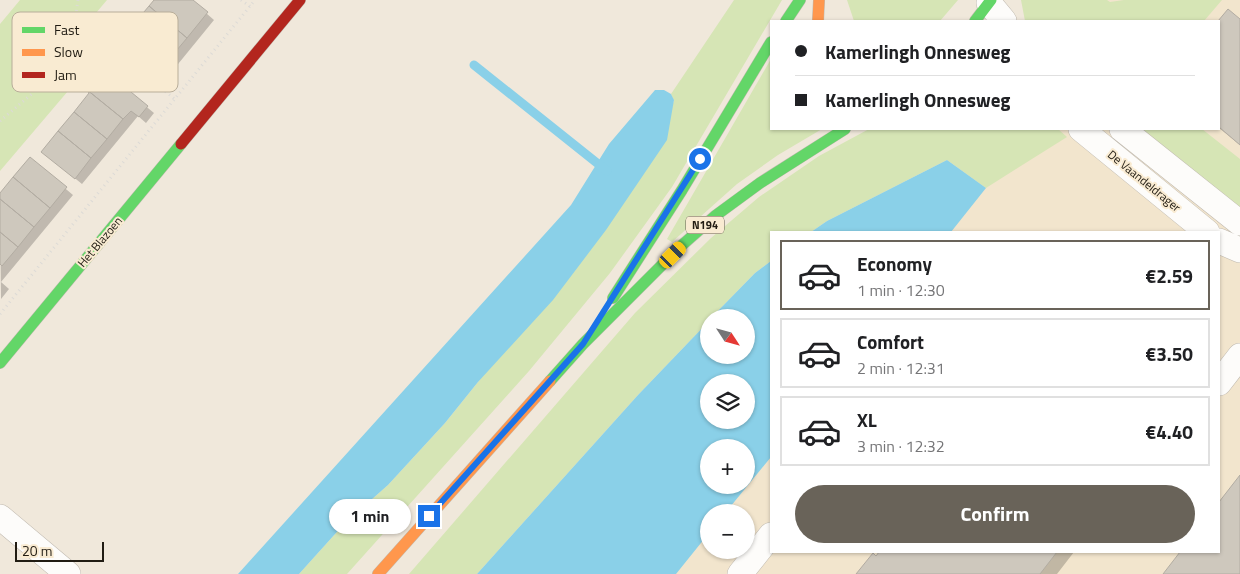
<!DOCTYPE html>
<meta charset="utf-8">
<style>
body{margin:0;font-family:"Titillium Web",sans-serif;background:#f2f2f2;color:#202124;height:100vh;display:flex;flex-direction:column;font-size:19px;white-space:nowrap}
*{box-sizing:border-box;margin:0}
p{font-size:16px;color:#757577}
.icon{flex:none;width:28px;height:28px;fill:none;stroke:currentColor;stroke-width:2;stroke-linecap:round;stroke-linejoin:round}
.map{position:relative;flex:1;overflow:hidden}
.side{position:absolute;left:770px;top:231px;width:450px;height:322px;display:flex;flex-direction:column;background:#fff;border-radius:0px;box-shadow:0 1px 4px #0004}
.side>*{flex:none}
.guide{position:absolute;left:770px;top:20px;width:450px;height:110px;border-radius:0px;box-shadow:0 1px 4px #0004;display:grid;align-content:center;height:110px;padding:0 25px;background:#fff}
.needle{width:32px;rotate:126deg}
.controls{position:absolute;left:700px;top:309px;display:grid;gap:10px}
.controls a{display:grid;place-items:center;width:55px;height:55px;border-radius:50%;background:#fff;box-shadow:0 1px 4px #0004;font-size:25px}
.scale{position:absolute;left:15px;bottom:12px;width:89px;box-sizing:border-box;padding-left:5px;border:2px solid #211c13;border-top:0;font-size:14px;line-height:18px;white-space:nowrap;color:#211c13;-webkit-text-stroke:4px #f9ebd2;paint-order:stroke}
.end{position:absolute;width:22px;height:22px;margin:-11px;border:6px solid #1a73e8;background:#fff;box-shadow:0 0 0 2px #fff}
.from{border-radius:50%}
.bubble{position:absolute;height:35px;border-radius:18px;background:#fff;box-shadow:0 1px 4px #0004;font-size:16px;font-weight:700;line-height:35px;text-align:center}
.car{position:absolute;width:15px;height:30px;margin:-15px -8px;border-radius:6px;box-shadow:0 0 4px 1px #0007;background:linear-gradient(#f5c518 24%,#345 0 40%,#f5c518 0 76%,#345 0 86%,#f5c518 0)}
.guide b{display:flex;align-items:center;gap:18px;height:48px;font-size:19px}
.guide b+b{border-top:1px solid #e0e0e0}
.guide i{width:12px;height:12px;background:#202124}
ul{padding:9px 0 0;list-style:none}
li{display:flex;align-items:center;gap:15px;height:70px;margin:0 10px 8px;padding:0 15px;border:2px solid #e0e0e0;border-radius:0px}
li div{flex:1}
li b{display:block;font-size:19px}
li em{font-style:normal;font-weight:700}
li.current{border-color:#696359}
li>.icon{width:45px;height:45px;stroke-width:1.5}
.cta{display:flex;gap:10px;margin-top:auto;padding:10px 25px}
.cta a{flex:1;height:58px;border-radius:30px;background:#696359;color:#fff;font-size:20px;font-weight:700;line-height:58px;text-align:center}
.map>svg:first-child{display:block}
</style>
<div class="map">
<svg width="1240" height="574" viewBox="0 0 1240 574">
<rect width="100%" height="100%" fill="#f0e8db"/>
<!-- built -->
<path fill="#f2e5cd" fill-rule="evenodd" d="M1097 0H1240V574H569L709 420H746V382L771 334V552H1219V232H908L994 129H1219V21H1080ZM709 448H746V485H709ZM709 512H746V550H709Z"/>
<!-- green -->
<path fill="#d6e5b5" d="M20 0H107L85 26 108 44 0 171V24Z
M734 0H782L672 187 610 273 529 371 347 574H299L345 523 388 485 445 423 478 382 671 108 674 101 671 94Z
M847 0H958L940 21H854Z
M1021 0H1107L1110 2 1124 0H1222L1204 21H1025Z
M771 59V129H822L778 155 737 184 672 242 667 239Z
M869 129H1058L1067 137 986 188 947 160 827 221 811 232H771V261L755 273 712 317 709 318V321L638 395 477 574H409L635 313 711 238 759 197 819 156Z
M1140 129H1202L1240 159V209Z"/>
<!-- water -->
<path fill="#8ad0e8" fill-rule="evenodd" d="M655 90H664L671 94 674 100 667 140 606 230 553 300 478 382 445 423 388 485 345 523 299 574H238L571 205 609 144Z
M947 160 986 188 951 232H811L827 221Z
M771 261V457L726 512H709V533L676 574H477L638 395 709 321V355H746V318L712 317 755 273ZM746 382V420H709V382ZM709 448H746V485H709Z"/>
<!-- shadow -->
<path fill="#0003" d="M156 0H191L214 20 174 69 136 38Z
M1240 21V145L1219 128V23Z
M103 71 154 113 146 123 138 116 82 184 50 158 90 94 87 90Z
M30 159 73 195 1 282 9 289 1 299 0 196Z
M880 552H1074L1057 574H858Z"/>
<g fill="none" stroke-linecap="round" stroke-linejoin="round">
<!-- stream -->
<path stroke="#8ad0e8" stroke-width="9" d="M474 65 607 171"/>
</g>
<!-- building -->
<path fill="#cec8bd" stroke="#b2aca2" d="M154 0H193L208 12 187 38 149 6Z
M149 6 187 38 166 63 128 31Z
M1228 9 1240 19V145L1219 127 1218 21Z
M103 69 148 106 139 117 131 111 123 119 86 89Z
M86 89 123 119 107 139 74 112 89 93Z
M74 112 107 139 91 158 58 131Z
M58 131 91 158 75 179 41 152Z
M30 157 67 187 50 208 13 177Z
M13 177 50 208 34 227 0 199V193Z
M0 199 34 227 18 247 0 232Z
M0 232 18 247 2 266 0 264Z
M1240 475V574H1163L1180 552H1219V502Z
M879 552H1057L1040 574H856L873 553 876 556Z"/>
<g fill="none" stroke-linecap="round" stroke-linejoin="round">
<!-- street casing -->
<g stroke="#c0bab0" stroke-width="26">
<path id="street" d="M989 3 1004 21
M1081 129 1207 232
M1122 129 1240 223
M1219 241 1240 250
M1219 383 1240 356
M0 517 68 574
M740 574 771 535"/>
</g>
<!-- fast casing -->
<g stroke="#c0bab0" stroke-width="12">
<path id="fast" d="M786 21 800 0
M975 21 991 0
M613 298 682 190 771 42
M0 363 181 144
M550 381 583 344 681 246 715 216 760 183 845 129"/>
</g>
<!-- slow casing -->
<g stroke="#c0bab0" stroke-width="12">
<path id="slow" d="M818 21 819 0
M378 574 550 381"/>
</g>
<!-- jam casing -->
<g stroke="#c0bab0" stroke-width="12">
<path id="jam" d="M181 144 300 0"/>
</g>
<!-- path -->
<path stroke="#dcdad6" stroke-width="3" stroke-dasharray="1 4" stroke-linecap="butt" d="M78 0 75 19 176 100
M241 0 251 7
M0 121 33 93 75 19
M0 314 255 0"/>
<!-- street -->
<use href="#street" stroke="#fdfcfa" stroke-width="25"/>
<!-- fast -->
<use href="#fast" stroke="#63d668" stroke-width="11"/>
<!-- slow -->
<use href="#slow" stroke="#ff974d" stroke-width="11"/>
<!-- jam -->
<use href="#jam" stroke="#b3261e" stroke-width="11"/>
</g>
<g fill="none" stroke-linecap="round" stroke-linejoin="round">
<!-- route -->
<path stroke="#1a73e8" stroke-width="6" d="M429 516 583 344 700 159"/>
</g>
<g text-anchor="middle" stroke-width="4" stroke-linejoin="round" paint-order="stroke">
<!-- shield labels -->
<rect fill="#f9ebd2" stroke="#625a4c" stroke-width="1" x="686" y="216.5" width="38" height="17" rx="4"/>
<g font-size="11" font-weight="bold" fill="#211c13">
<text x="705" y="229">N194</text>
</g>
<!-- street labels -->
<g font-size="12" fill="#211c13" stroke="#f9ebd2">
<text transform="translate(1144 181) rotate(39)" y="4">De Vaandeldrager</text>
<text transform="translate(100 242) rotate(-50)" y="4">Het Blazoen</text>
</g>
</g>
<!-- legend -->
<rect x="12" y="12" width="166" height="80" rx="8" fill="#f9ebd2" stroke="#b8ad99" stroke-width="1"/>
<rect x="22" y="27" width="23" height="6" fill="#63d668"/>
<rect x="22" y="49" width="23" height="7" fill="#ff974d"/>
<rect x="22" y="72" width="23" height="6" fill="#b3261e"/>
<g font-size="14" fill="#211c13">
<text x="54" y="35">Fast</text>
<text x="54" y="57">Slow</text>
<text x="54" y="80">Jam</text>
</g>
</svg>
<div class="controls">
<a><svg class="needle" viewBox="-14 -14 28 28"><path d="M0-13l5 13h-10z" fill="#e53935"/><path d="M0 13l5-13h-10z" fill="#757577"/></svg></a>
<a><svg class="icon" aria-label="layers" viewBox="0 0 24 24"><path d="M12 4l9 5-9 5-9-5zM3 14l9 5 9-5"/></svg></a>
<a>+</a>
<a>−</a>
</div>
<div class="scale">20 m</div>
<i class="end from" style="left:700px;top:159px"></i>
<i class="end" style="left:429px;top:516px"></i>
<div class="bubble" style="left:329px;top:499px;width:82px">1 min</div>
<i class="car" style="left:673px;top:255px;rotate:45deg"></i>
<div class="guide">
<b><i class="from"></i>Kamerlingh Onnesweg</b>
<b><i></i>Kamerlingh Onnesweg</b>
</div>
<section class="side">
<ul>
<li class="current"><svg class="icon" aria-label="car" viewBox="0 0 24 24"><path d="M5 17H2v-5l4-1 3-4h7l3 4 3 1v5h-3M9 17h6M6 11h13"/><circle cx="7" cy="17" r="2"/><circle cx="17" cy="17" r="2"/></svg><div><b>Economy</b><p>1 min · 12:30</p></div><em>€2.59</em></li>
<li><svg class="icon" aria-label="car" viewBox="0 0 24 24"><path d="M5 17H2v-5l4-1 3-4h7l3 4 3 1v5h-3M9 17h6M6 11h13"/><circle cx="7" cy="17" r="2"/><circle cx="17" cy="17" r="2"/></svg><div><b>Comfort</b><p>2 min · 12:31</p></div><em>€3.50</em></li>
<li><svg class="icon" aria-label="car" viewBox="0 0 24 24"><path d="M5 17H2v-5l4-1 3-4h7l3 4 3 1v5h-3M9 17h6M6 11h13"/><circle cx="7" cy="17" r="2"/><circle cx="17" cy="17" r="2"/></svg><div><b>XL</b><p>3 min · 12:32</p></div><em>€4.40</em></li>
</ul>
<div class="cta"><a>Confirm</a></div>
</section>
</div>
